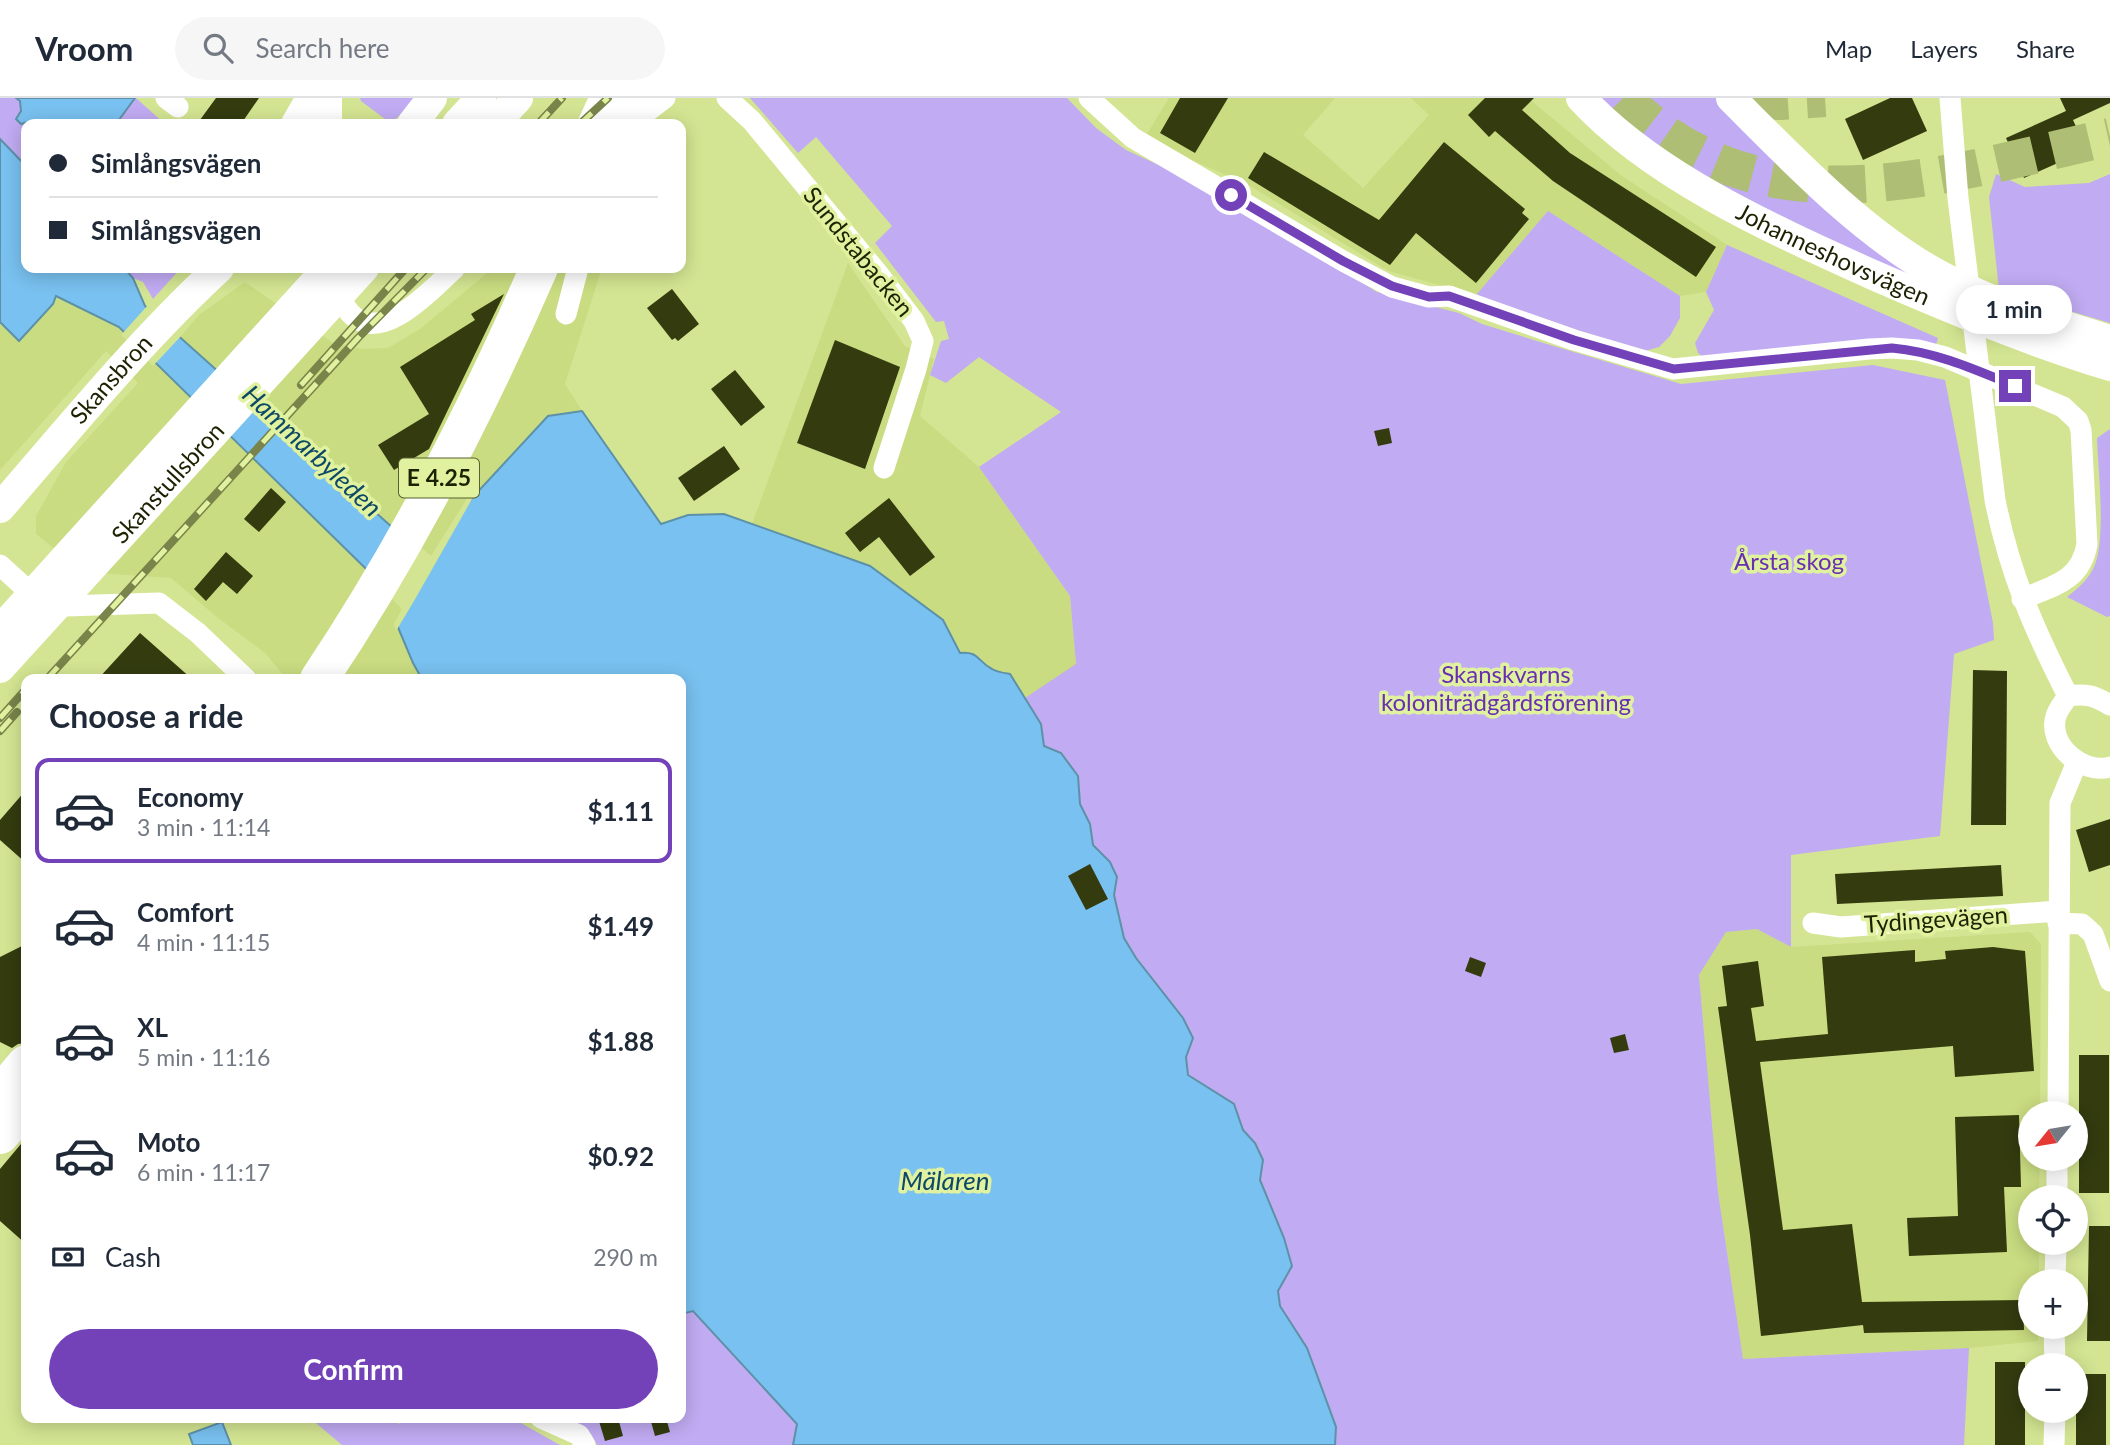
<!DOCTYPE html>
<meta charset="utf-8">
<style>
body{margin:0;font-family:Lato,sans-serif;background:#f6f6f7;color:#1f2937;height:100vh;display:flex;flex-direction:column;font-size:26px;white-space:nowrap}
*{box-sizing:border-box;margin:0}
p{font-size:23px;color:#747a83}
.icon{flex:none;width:38px;height:38px;fill:none;stroke:currentColor;stroke-width:2;stroke-linecap:round;stroke-linejoin:round}
.map{position:relative;flex:1;overflow:hidden}
.side{position:absolute;left:21px;top:576px;width:665px;height:749px;display:flex;flex-direction:column;background:#fff;border-radius:14px;box-shadow:0 4px 18px #0003}
.side>*{flex:none}
.guide{position:absolute;left:21px;top:21px;width:665px;height:154px;border-radius:14px;box-shadow:0 4px 18px #0003;display:grid;align-content:center;height:154px;padding:0 28px;background:#fff}
.needle{width:46px;rotate:240deg}
.fabs{position:absolute;left:2018px;top:1003px;display:grid;gap:14px}
.fabs a{display:grid;place-items:center;width:70px;height:70px;border-radius:50%;background:#fff;box-shadow:0 4px 18px #0003;font-size:35px}
.end{position:absolute;width:32px;height:32px;margin:-16px;border:9px solid #7342b9;background:#fff;box-shadow:0 0 0 4px #fff}
.from{border-radius:50%}
.bubble{position:absolute;height:49px;border-radius:24px;background:#fff;box-shadow:0 4px 18px #0003;font-size:23px;font-weight:700;line-height:49px;text-align:center}
.guide b{display:flex;align-items:center;gap:24px;height:66px;font-size:26px}
.guide b+b{border-top:2px solid #e0e1e3}
.guide i{width:18px;height:18px;background:#1f2937}
ul{padding:0;list-style:none}
li{display:flex;align-items:center;gap:21px;height:105px;margin:0 14px 10px;padding:0 14px;border:4px solid transparent;border-radius:14px}
li div{flex:1}
li b{display:block;font-size:26px}
li em{font-style:normal;font-weight:700}
li.active{border-color:#7342b9}
li>.icon{width:63px;height:63px;stroke-width:1.5}
h2{padding:0 28px;font-size:32px;line-height:84px}
.pay{display:flex;align-items:center;gap:18px;height:77px;padding:0 28px;font-size:26px}
.pay p{margin-inline-start:auto}
.button{display:flex;gap:14px;margin-top:auto;padding:14px 28px}
.button a{flex:1;height:80px;border-radius:42px;background:#7342b9;color:#fff;font-size:28px;font-weight:700;line-height:80px;text-align:center}
header{display:flex;align-items:center;gap:42px;box-sizing:border-box;height:98px;padding:0 35px;background:#fff;border-bottom:2px solid #e0e1e3}
header strong{font-size:33px}
nav{display:flex;gap:38px;margin-inline-start:auto;font-size:24px}
.search{width:490px;height:63px;background:#f6f6f7;display:flex;align-items:center;gap:18px;box-sizing:border-box;padding:0 24px;border-radius:38px;color:#747a83;font-size:26px}
.map>svg:first-child{display:block}
</style>
<header>
<strong>Vroom</strong>
<div class="search"><svg class="icon" aria-label="search" viewBox="0 0 24 24"><circle cx="10" cy="10" r="6"/><path d="M15 15l6 6"/></svg>Search here</div>
<nav><a>Map</a><a>Layers</a><a>Share</a></nav>
</header>
<div class="map">
<svg width="2110" height="1347" viewBox="0 0 2110 1347">
<rect width="100%" height="100%" fill="#d3e592"/>
<!-- built -->
<path fill="#c9dc81" d="M1169 0H1335L1303 37 1363 90 1429 17 1411 0H1528L1622 78 1727 147 1706 194 1680 198 1548 113 1476 197 1388 173 1247 86 1194 63 1147 36Z
M848 165 905 248 934 261 920 318 979 369 1070 498 1076 567 1025 600 1010 576 994 573 977 557 969 554 960 555 800 442 752 426Z
M493 170H602L565 286 582 313 548 318 432 464 180 239 199 217 245 184 333 245 362 251 388 250 420 231Z
M55 198 119 229 407 510 413 565 422 581H287L265 555 218 520 171 480 84 474 36 436V418L66 364 138 285 106 253 0 372V224L19 243Z
M1757 831 1791 849 2030 834 2041 846 2040 1015H2030V1060L2040 1061 2039 1099H2030V1144L2039 1145V1183H2030V1228L2038 1229V1243L1969 1250 1743 1261 1718 1094 1699 877 1726 834Z"/>
<!-- green -->
<path fill="#c1abf2" d="M0 0H16L20 3 21 12 30 26H26V68L0 41Z
M135 0H136L165 26H116Z
M360 0H415L397 20 389 24 361 3Z
M750 0H1067L1096 30 1126 52 1220 95 1377 194 1459 215 1482 226 1537 243 1681 286 1873 267 1945 282 1993 525 1994 542 1954 556 1940 738 1791 757V849L1757 831 1726 834 1699 877 1718 1094 1743 1261 1969 1250 1964 1347H1335L1336 1329 1307 1250 1280 1208 1278 1193 1292 1168 1284 1140 1260 1082 1263 1062 1255 1045 1243 1032 1234 1006 1188 977 1186 959 1193 940 1183 920 1136 860 1124 840 1114 797 1117 779 1110 764 1093 747 1090 726 1080 706 1078 678 1044 649 1041 626 1025 600 1076 566 1070 498 979 369 1061 314 979 259 946 285 930 277 941 243 949 241 944 223 936 224 875 145 892 128 816 39 798 55Z
M1594 0H1719L1942 196 1679 69Z
M1996 76 2025 89 2089 85 2110 76V225L1999 192 1989 99Z
M1548 113 1680 198V220L1670 238 1659 249 1645 253 1577 232 1476 197Z
M1727 147 1938 240 1936 247 1705 261 1698 255 1695 245 1714 212 1706 194Z
M124 170H181L153 201 143 184 133 180Z
M2110 331V518L2107 519 2067 499C2077 491 2087 483 2093 471 2107 445 2098 372 2097 340Z
M693 1213 797 1326 793 1347H597L591 1336 555 1320H681V1216Z
M310 1320H393L399 1326 405 1320H512L560 1347H342Z"/>
<!-- water -->
<path fill="#79c1f0" stroke="#5d91a8" stroke-width="2" d="M16 0H135L116 26H30L27 24 21 26 16 21 21 13 20 3Z
M0 41 26 68V170H124L133 180 145 208 431 464 471 401 548 318 582 313 661 426 688 417 724 416 870 468 943 522 960 555C979 553 977 563 992 571 997 574 1004 575 1010 576L1041 626 1044 648 1061 655 1078 678 1080 706 1090 726 1093 747 1110 764 1117 779 1114 797 1124 840 1136 860 1183 920 1193 940 1186 959 1188 977 1234 1006 1243 1032 1255 1045 1263 1062 1260 1082 1284 1140 1292 1168 1278 1193 1280 1208 1307 1250 1336 1329 1335 1347H793L797 1326 693 1213 681 1216V581H422L413 565 397 527 406 510 119 229 56 198 53 206 19 243 0 224Z
M222 1324 231 1347H193L189 1336Z"/>
<!-- pier -->
<path fill="#d3e592" d="M148 207 182 237 153 268 121 237Z
M480 387 414 503 396 533 394 526 402 511 371 480 399 430 431 458 468 399Z"/>
<!-- building -->
<path fill="#333b0f" d="M216 0H259L241 26H197Z
M1180 0H1228L1195 55 1160 35Z
M1485 0H1534L1522 12 1570 55 1716 149 1696 179 1553 83 1495 33 1489 39 1468 17Z
M1890 0H1912L1927 33 1863 62 1845 21Z
M2060 0H2110V5L2073 22 2087 52 2024 80 2006 40 2066 13Z
M1444 44 1525 111 1522 115 1529 121 1476 185 1416 135 1390 167 1248 80 1264 54 1379 122Z
M672 191 699 226 678 243 675 240 672 242 647 210Z
M504 196 429 351 394 372 378 347 429 316 400 269 475 222 471 216Z
M835 242 900 269 865 371 797 345Z
M735 272 765 309 741 328 711 291Z
M1389 330 1392 345 1378 348 1374 333Z
M724 348 740 371 694 403 678 380Z
M271 390 286 404 259 434 244 421Z
M889 400 935 459 910 478 879 439 860 454 845 435Z
M226 454 253 478 237 496 223 484 206 503 194 491Z
M140 535 192 581H98Z
M1973 572 2007 573 2006 727H1971Z
M26 692V765L0 742V722Z
M2110 721V767L2089 774 2076 732Z
M1090 766 1108 801 1086 812 1068 778Z
M2001 767 2003 798 1837 806 1835 776Z
M26 846V945L18 946 12 950 0 944V859Z
M1993 849 2025 853 2034 973 1955 979 1953 948 1760 964 1783 1132 1852 1126 1862 1204 2023 1202 2024 1232 1864 1235 1863 1227 1761 1238 1750 1137 1718 909 1727 908 1722 868 1758 863 1764 908 1751 910 1756 943 1828 936 1822 859 1915 852V864L1946 861 1945 853Z
M1470 859 1486 865 1481 879 1465 873Z
M1625 936 1629 952 1614 955 1610 940Z
M2079 957H2109V1095H2079Z
M2019 1017 2021 1089H2004L2007 1154 1909 1158 1907 1120 1958 1118 1955 1019Z
M26 1040V1146L0 1123V1071Z
M2089 1128H2110V1243H2087Z
M1995 1264H2025V1347H1995Z
M2076 1276H2106V1347H2076Z
M598 1320H618L623 1338 605 1343Z
M650 1320H666L670 1334 655 1338Z"/>
<g fill="none" stroke-linecap="round" stroke-linejoin="round">
<!-- highway-tunnel -->
<path stroke="#aebe75" stroke-width="38" stroke-dasharray="38 19" stroke-linecap="butt" d="M1623 0C1763 140 1942 77 2110 39
M1750 0 1779 3 1825 0"/>
<!-- street -->
<path stroke="#fff" stroke-width="21" d="M166 0 178 9
M727 0 752 23 880 178 914 223 923 243 916 271 884 370
M1089 0 1133 40 1343 163 1392 189 1429 199 1449 198 1574 242 1673 271 1869 251 1892 250 1918 252 1945 259 2063 309 2078 323 2081 332 2087 446C2081 483 2053 488 2022 501
M1950 0 1958 100 1995 402C2010 477 2034 531 2068 598
M636 22 665 0
M333 186C338 196 343 207 350 215 381 249 433 190 455 170
M566 216 578 170
M0 467 23 488 66 508 159 505 198 535 246 581
M2110 607C2095 598 2086 595 2068 598 2064 604 2058 611 2056 618 2047 647 2083 677 2110 669
M1813 825 1841 829 2058 813
M2058 825 2082 826 2093 836 2110 883
M2058 1015 2060 705 2077 664
M2057 1099V1060
M2055 1183 2056 1144
M2054 1228 2055 1267
M541 1320 579 1337 585 1347
M2054 1347 2055 1312"/>
<!-- secondary -->
<g stroke="#fff" stroke-width="30">
<path id="s1" d="M1581 0C1654 79 1774 132 1871 176 1949 210 2028 243 2110 268"/>
<path d="M1731 0C1792 61 1864 137 1941 178 1995 207 2052 224 2110 242"/>
<path d="M296 26 311 0"/>
<path d="M327 26V0"/>
<path d="M412 26 432 0"/>
<path d="M457 26 481 0"/>
<path d="M494 26 518 0"/>
<path id="s2" d="M0 410C71 328 140 243 219 170"/>
<path d="M0 532 328 170"/>
<path id="s3" d="M0 570 364 170"/>
</g>
<!-- highway -->
<path stroke="#fff" stroke-width="38" d="M597 26 609 0
M629 26 641 0
M319 581C406 451 477 313 539 170
M0 997 26 966
M0 1037 26 1007"/>
<!-- rail casing -->
<g stroke="#78844a" stroke-width="8">
<path id="rail" d="M538 26 562 0
M580 26 608 0
M301 287 406 170
M47 581 358 240 427 170
M0 620 26 591
M0 633 17 614"/>
</g>
<!-- rail -->
<use href="#rail" stroke="#e0f29f" stroke-width="5" stroke-dasharray="16" stroke-linecap="butt"/>
</g>
<g fill="none" stroke-linecap="round" stroke-linejoin="round">
<!-- route -->
<path stroke="#7342b9" stroke-width="9" d="M1231 97 1343 163 1392 188 1429 199 1449 198 1574 242 1674 271 1892 250C1936 254 1974 271 2015 288"/>
</g>
<g text-anchor="middle" stroke-width="7" stroke-linejoin="round" paint-order="stroke">
<!-- shield labels -->
<rect fill="#e0f29f" stroke="#576030" stroke-width="2" x="399" y="360.5" width="80" height="39" rx="5"/>
<g font-size="23" font-weight="bold" fill="#1c2201">
<text x="439" y="388">E 4.25</text>
</g>
<!-- street labels -->
<g font-size="24" fill="#1c2201" stroke="#e0f29f">
<text transform="translate(858 154) rotate(51)" y="8">Sundstabacken</text>
<text dy="8" stroke="none"><textPath href="#s1" startOffset="299">Johanneshovsvägen</textPath></text>
<text dy="8" stroke="none"><textPath href="#s2" startOffset="170">Skansbron</textPath></text>
<text dy="8" stroke="none"><textPath href="#s3" startOffset="250">Skanstullsbron</textPath></text>
<text transform="translate(1936 822) rotate(-4)" y="8">Tydingevägen</text>
</g>
<!-- park labels -->
<g font-size="24" fill="#692fb2" stroke="#e0f29f">
<text x="1789" y="472">Årsta skog</text>
<text x="1506" y="585">Skanskvarns<tspan x="1506" dy="28">koloniträdgårdsförening</tspan></text>
</g>
<!-- water labels -->
<g font-size="26" font-style="italic" fill="#0e4867" stroke="#e0f29f">
<text transform="translate(312 353) rotate(43)" y="9">Hammarbyleden</text>
<text x="945" y="1092">Mälaren</text>
</g>
</g>
</svg>
<div class="fabs">
<a><svg class="needle" viewBox="-14 -14 28 28"><path d="M0-13l5 13h-10z" fill="#e53935"/><path d="M0 13l5-13h-10z" fill="#747a83"/></svg></a>
<a><svg class="icon" aria-label="locate" viewBox="0 0 24 24"><circle cx="12" cy="12" r="6"/><path d="M12 2v4M12 18v4M2 12h4M18 12h4"/></svg></a>
<a>+</a>
<a>−</a>
</div>
<i class="end from" style="left:1231px;top:97px"></i>
<i class="end" style="left:2015px;top:288px"></i>
<div class="bubble" style="left:1956px;top:187px;width:116px">1 min</div>
<div class="guide">
<b><i class="from"></i>Simlångsvägen</b>
<b><i></i>Simlångsvägen</b>
</div>
<section class="side">
<h2>Choose a ride</h2>
<ul>
<li class="active"><svg class="icon" aria-label="car" viewBox="0 0 24 24"><path d="M5 17H2v-5l4-1 3-4h7l3 4 3 1v5h-3M9 17h6M6 11h13"/><circle cx="7" cy="17" r="2"/><circle cx="17" cy="17" r="2"/></svg><div><b>Economy</b><p>3 min · 11:14</p></div><em>$1.11</em></li>
<li><svg class="icon" aria-label="car" viewBox="0 0 24 24"><path d="M5 17H2v-5l4-1 3-4h7l3 4 3 1v5h-3M9 17h6M6 11h13"/><circle cx="7" cy="17" r="2"/><circle cx="17" cy="17" r="2"/></svg><div><b>Comfort</b><p>4 min · 11:15</p></div><em>$1.49</em></li>
<li><svg class="icon" aria-label="car" viewBox="0 0 24 24"><path d="M5 17H2v-5l4-1 3-4h7l3 4 3 1v5h-3M9 17h6M6 11h13"/><circle cx="7" cy="17" r="2"/><circle cx="17" cy="17" r="2"/></svg><div><b>XL</b><p>5 min · 11:16</p></div><em>$1.88</em></li>
<li><svg class="icon" aria-label="car" viewBox="0 0 24 24"><path d="M5 17H2v-5l4-1 3-4h7l3 4 3 1v5h-3M9 17h6M6 11h13"/><circle cx="7" cy="17" r="2"/><circle cx="17" cy="17" r="2"/></svg><div><b>Moto</b><p>6 min · 11:17</p></div><em>$0.92</em></li>
</ul>
<div class="pay"><svg class="icon" aria-label="cash" viewBox="0 0 24 24"><path d="M3 7h18v10H3z"/><circle cx="12" cy="12" r="2"/></svg>Cash<p>290 m</p></div>
<div class="button"><a>Confirm</a></div>
</section>
</div>
